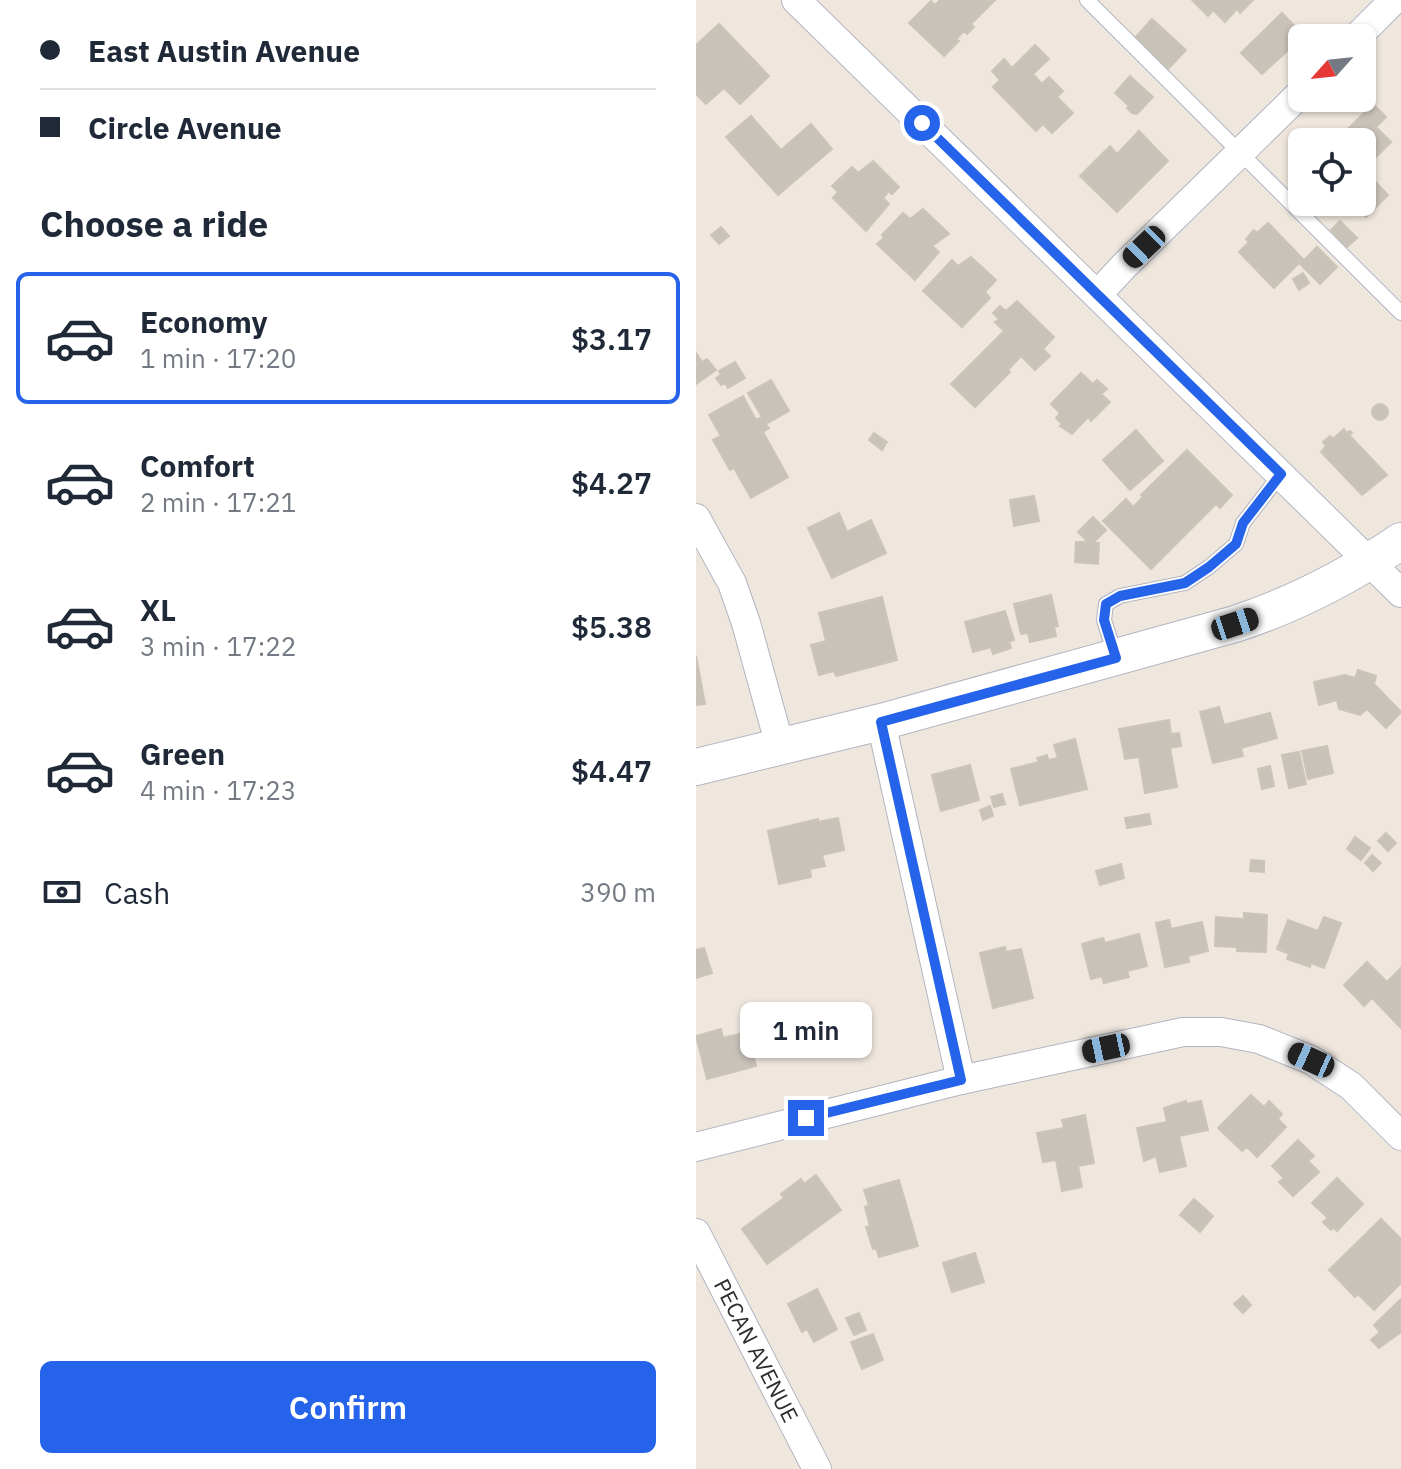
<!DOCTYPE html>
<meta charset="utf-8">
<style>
body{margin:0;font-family:"IBM Plex Sans",sans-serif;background:#f2f2f3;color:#1f2937;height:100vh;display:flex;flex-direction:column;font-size:30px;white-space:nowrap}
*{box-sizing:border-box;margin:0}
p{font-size:26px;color:#747a83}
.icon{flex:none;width:44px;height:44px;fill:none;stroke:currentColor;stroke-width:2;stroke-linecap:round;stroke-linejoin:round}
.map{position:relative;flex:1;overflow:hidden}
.details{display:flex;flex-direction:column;background:#fff;width:696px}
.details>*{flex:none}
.guide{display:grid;align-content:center;height:176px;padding:0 40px;background:#fff}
.needle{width:52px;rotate:243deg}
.controls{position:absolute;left:592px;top:24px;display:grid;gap:16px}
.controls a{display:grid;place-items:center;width:88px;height:88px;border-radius:12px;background:#fff;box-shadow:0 2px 6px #0004;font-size:40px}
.end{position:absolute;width:36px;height:36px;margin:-18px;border:10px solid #2563eb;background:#fff;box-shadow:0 0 0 4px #fff}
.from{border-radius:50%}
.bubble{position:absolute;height:56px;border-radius:12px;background:#fff;box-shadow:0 2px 6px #0004;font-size:26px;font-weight:600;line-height:56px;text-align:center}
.car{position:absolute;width:24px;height:48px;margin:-24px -12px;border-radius:10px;box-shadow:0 0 6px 2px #0007;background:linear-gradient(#222 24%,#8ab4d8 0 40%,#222 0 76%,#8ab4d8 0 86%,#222 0)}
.guide b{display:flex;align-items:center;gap:28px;height:76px;font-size:30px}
.guide b+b{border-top:2px solid #e0e1e3}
.guide i{width:20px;height:20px;background:#1f2937}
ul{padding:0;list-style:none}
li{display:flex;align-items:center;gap:24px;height:132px;margin:0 16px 12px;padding:0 24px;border:4px solid transparent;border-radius:12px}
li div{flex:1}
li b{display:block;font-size:30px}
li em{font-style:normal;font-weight:600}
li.on{border-color:#2563eb}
li>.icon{width:72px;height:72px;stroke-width:1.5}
h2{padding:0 40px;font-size:36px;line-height:96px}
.pay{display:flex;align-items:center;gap:20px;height:88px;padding:0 40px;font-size:30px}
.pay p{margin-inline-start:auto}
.button{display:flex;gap:16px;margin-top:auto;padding:16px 40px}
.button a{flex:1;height:92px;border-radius:12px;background:#2563eb;color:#fff;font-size:32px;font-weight:600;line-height:92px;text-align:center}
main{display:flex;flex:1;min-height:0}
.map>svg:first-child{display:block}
</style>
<main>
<section class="details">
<div class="guide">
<b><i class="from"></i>East Austin Avenue</b>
<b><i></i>Circle Avenue</b>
</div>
<h2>Choose a ride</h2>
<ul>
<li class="on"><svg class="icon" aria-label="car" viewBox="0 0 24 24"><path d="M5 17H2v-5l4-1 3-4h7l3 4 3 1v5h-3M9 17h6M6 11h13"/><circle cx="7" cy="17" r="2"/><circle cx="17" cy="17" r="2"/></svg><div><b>Economy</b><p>1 min · 17:20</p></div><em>$3.17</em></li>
<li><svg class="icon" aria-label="car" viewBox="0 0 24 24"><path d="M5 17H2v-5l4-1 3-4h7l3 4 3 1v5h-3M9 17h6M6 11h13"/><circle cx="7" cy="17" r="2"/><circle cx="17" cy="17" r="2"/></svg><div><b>Comfort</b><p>2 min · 17:21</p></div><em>$4.27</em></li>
<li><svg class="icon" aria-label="car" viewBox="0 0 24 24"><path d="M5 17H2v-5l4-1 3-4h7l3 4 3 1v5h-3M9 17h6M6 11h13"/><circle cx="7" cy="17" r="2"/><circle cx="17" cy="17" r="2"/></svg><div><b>XL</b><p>3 min · 17:22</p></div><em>$5.38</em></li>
<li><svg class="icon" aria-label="car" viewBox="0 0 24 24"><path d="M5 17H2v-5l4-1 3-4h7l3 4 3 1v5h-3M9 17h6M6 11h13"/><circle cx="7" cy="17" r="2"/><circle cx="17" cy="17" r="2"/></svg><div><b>Green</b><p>4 min · 17:23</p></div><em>$4.47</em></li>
</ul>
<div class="pay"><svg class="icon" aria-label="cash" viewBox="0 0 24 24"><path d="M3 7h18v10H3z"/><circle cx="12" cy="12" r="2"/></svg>Cash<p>390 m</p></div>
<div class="button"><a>Confirm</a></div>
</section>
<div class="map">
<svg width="705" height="1469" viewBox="0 0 705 1469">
<rect width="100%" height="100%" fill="#efe7de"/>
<!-- building -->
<path fill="#c8c2b9" stroke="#cbc4b7" stroke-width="2" d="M244 0H299L275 24 278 27 271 34 268 31 260 39 263 41 248 56 213 23 235 1 239 5Z
M496 0H557L544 13 541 9 529 22 517 10 512 16Z
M586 13 608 36 566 74 545 53Z
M456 19 490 50 472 69 439 38Z
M23 24 73 76 44 104 28 88 10 104 0 94V45Z
M339 45 353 59 337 74 346 84 353 77 367 91 361 97 377 113 356 133 347 124 340 131 297 87 304 80 296 71 308 59 316 68Z
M434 76 457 97 441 114 436 113 431 108 433 106 419 93Z
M677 104 690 117 680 127 695 142 666 171V142H647L643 138Z
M55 116 85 150 115 124 136 149 82 195 30 137Z
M443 131 472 161 421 212 384 176 414 146 421 154Z
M177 161 203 187 196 194 193 191 187 198 193 204 170 231 137 198 142 192 136 186 156 167 162 173Z
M675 177 692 195 670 217 656 202H666V186Z
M227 209 253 234 236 246 243 252 219 280 181 244 188 238 186 235 207 213 214 219Z
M644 221 661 238 651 247 635 230Z
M572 223 608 260 621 247 641 267 624 284 603 263 578 288 543 252 553 242 550 239 558 230 561 233Z
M25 227 33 236 23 244 15 235Z
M275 257 300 280 289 292 294 298 266 327 227 291 256 260 262 266Z
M607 273 613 283 603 290 597 279Z
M321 301 358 337 347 349 354 356 339 370 325 356 312 370 314 372 279 407 255 384 308 331 299 322 303 319 297 313 304 306 310 311Z
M0 353 6 362 11 359 20 370 0 384Z
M39 362 49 378 32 388 29 383 25 385 20 378 25 375 23 371Z
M385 373 397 384 401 380 411 389 405 394 414 402 395 421 392 417 376 434 364 426 366 424 360 418 364 413 355 404Z
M75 380 93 411 70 424 73 428 67 432 92 477 55 498 38 468 34 470 17 440 25 436 13 415 47 396 60 420 66 417 52 393Z
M676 412a8 8 0 1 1 16 0a8 8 0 1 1-16 0Z
M648 429 651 433 654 431 656 433 653 435 691 475 666 495 625 452 630 446 627 442 634 436 637 439Z
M440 430 467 461 434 490 407 460Z
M178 433 191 442 186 450 173 440Z
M491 450 536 495 524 508 520 504 455 569 407 521 430 499 437 507 447 497 445 495Z
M338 496 343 521 318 526 314 500Z
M143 513 151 532 175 520 190 553 136 578 112 528Z
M397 517 410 530 397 543H403L402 564 379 562 380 542H392L382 532Z
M355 595 362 626 358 627 360 636 334 642 332 633 325 634 318 604Z
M186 597 201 660 140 676 138 671 123 675 115 645 130 641 123 613Z
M309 611 318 640 313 642 315 648 297 654 295 647 277 652 269 622Z
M0 656 9 704 0 705Z
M662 670 680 676 678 684 705 712 690 728 671 709 664 715 643 709 641 700 623 705 618 682 649 675 659 678Z
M523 707 528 725 574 713 581 738 545 748 547 756 517 763 504 712Z
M473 720 475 734 483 733 485 746 474 748 481 787 449 793 443 757 429 759 423 729Z
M379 739 391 789 324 805 315 769 343 762 341 758 351 755 352 760 362 758 358 745Z
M631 746 637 773 612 779 606 751Z
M603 752 610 784 593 788 586 755Z
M274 765 283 800 245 811 236 775Z
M574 766 578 786 566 789 562 769Z
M306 794 309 804 298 807 295 797Z
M294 806 297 816 287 820 284 810Z
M453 814 455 824 431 828 429 818Z
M142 818 148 850 126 855 129 866 114 869 115 877 83 884 72 831 122 819V822Z
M690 833 700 843 692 851 682 841Z
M659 837 674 848 665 860 651 849Z
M676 855 685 863 677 871 669 863Z
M555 860 568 861V872L554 871Z
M425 864 428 878 404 885 400 871Z
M548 913 571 915 570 952 541 951V947L519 946 520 917 548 919Z
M628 917 645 923 628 968 615 963 614 967 591 959 593 954 581 949 592 920 622 931Z
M473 920 475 929 506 922 512 951 492 956 493 962 469 967 460 923Z
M443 934 451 966 431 971 433 977 408 983 406 976 395 979 386 944 407 938 409 943Z
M309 947 310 952 325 949 337 998 297 1008 284 953Z
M8 948 16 973 0 978V950Z
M671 962 691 982 705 968V1028L676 998 668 1006 648 985Z
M25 1029 27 1038 52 1032 60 1066 11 1079 0 1036Z
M555 1095 568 1107 573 1101 586 1114 582 1119 590 1127 561 1157 551 1147 546 1151 522 1128Z
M490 1101 491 1104 505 1101 512 1130 483 1136 490 1166 464 1172 460 1156 448 1161 441 1128 471 1122 468 1108Z
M389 1115 398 1163 382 1166 386 1187 366 1191 360 1160 347 1162 341 1133 368 1128 366 1120Z
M602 1140 618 1156 612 1161 623 1172 597 1196 583 1182 588 1178 576 1166Z
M120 1175 145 1210 71 1264 46 1229 88 1198 85 1194 105 1179 108 1184Z
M641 1178 667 1204 641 1231 638 1228 635 1230 627 1222 632 1218 616 1203Z
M203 1180 222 1246 183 1257 180 1248 177 1249 170 1227 174 1226 169 1207 173 1205 168 1190Z
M498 1199 517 1216 504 1232 484 1215Z
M685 1219 705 1239V1283L678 1310 662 1294 659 1297 633 1270Z
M279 1253 288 1282 256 1292 247 1263Z
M121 1289 141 1329 118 1342 111 1329 106 1332 92 1304Z
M547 1296 555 1305 547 1313 538 1304Z
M705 1299V1332L683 1348 675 1340 684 1332 678 1325Z
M163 1313 170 1330 158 1335 150 1318Z
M177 1334 187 1360 166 1369 155 1342Z"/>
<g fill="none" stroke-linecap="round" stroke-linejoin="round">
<!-- service casing -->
<g stroke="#b2b5c1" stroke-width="16">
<path id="service" d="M391 0 705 313
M420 658 408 620 410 604 424 596 489 583 513 567 540 544 547 523 585 474"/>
</g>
<!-- minor casing -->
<g stroke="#b2b5c1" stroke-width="30">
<g id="minor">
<path d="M100 0 705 593"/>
<path d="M660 38 698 0"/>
<path d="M402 294 428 266 606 92"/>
<path d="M0 518 36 583 50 623 84 746"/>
<path d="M185 722 265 1080"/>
<path d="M0 1147 265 1080 487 1032H525L563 1039 615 1060 655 1086 705 1136"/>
<path id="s1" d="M0 1233 121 1469"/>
</g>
</g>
<!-- tertiary casing -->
<g stroke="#b2b5c1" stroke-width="38">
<path id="tertiary" d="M0 767 185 722 539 624C600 604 652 577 705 541"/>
</g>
<!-- service -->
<use href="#service" stroke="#fff" stroke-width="14"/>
<!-- minor -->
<use href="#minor" stroke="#fff" stroke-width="28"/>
<!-- tertiary -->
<use href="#tertiary" stroke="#fff" stroke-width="36"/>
</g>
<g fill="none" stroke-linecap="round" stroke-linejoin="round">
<!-- route -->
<path stroke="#2563eb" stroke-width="10" d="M110 1118 265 1080 185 722 420 658 408 620 410 604 424 596 489 583 513 567 540 544 547 523 585 474 226 123"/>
</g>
<g text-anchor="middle" stroke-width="6" stroke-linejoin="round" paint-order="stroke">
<!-- street labels -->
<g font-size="22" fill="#2d2d2d" stroke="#fff">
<text dy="8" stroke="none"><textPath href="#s1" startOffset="132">PECAN AVENUE</textPath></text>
</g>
</g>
</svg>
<div class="controls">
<a><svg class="needle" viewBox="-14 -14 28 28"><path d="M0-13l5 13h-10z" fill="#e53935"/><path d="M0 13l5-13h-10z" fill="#747a83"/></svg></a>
<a><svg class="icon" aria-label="locate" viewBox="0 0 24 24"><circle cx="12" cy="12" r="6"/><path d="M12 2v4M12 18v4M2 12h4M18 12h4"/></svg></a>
</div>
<i class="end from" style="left:226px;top:123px"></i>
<i class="end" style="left:110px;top:1118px"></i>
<div class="bubble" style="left:44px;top:1002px;width:132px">1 min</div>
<i class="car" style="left:448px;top:247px;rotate:226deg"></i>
<i class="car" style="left:539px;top:624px;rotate:72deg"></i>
<i class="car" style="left:410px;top:1048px;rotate:258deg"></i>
<i class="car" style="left:615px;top:1060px;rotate:294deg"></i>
</div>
</main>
